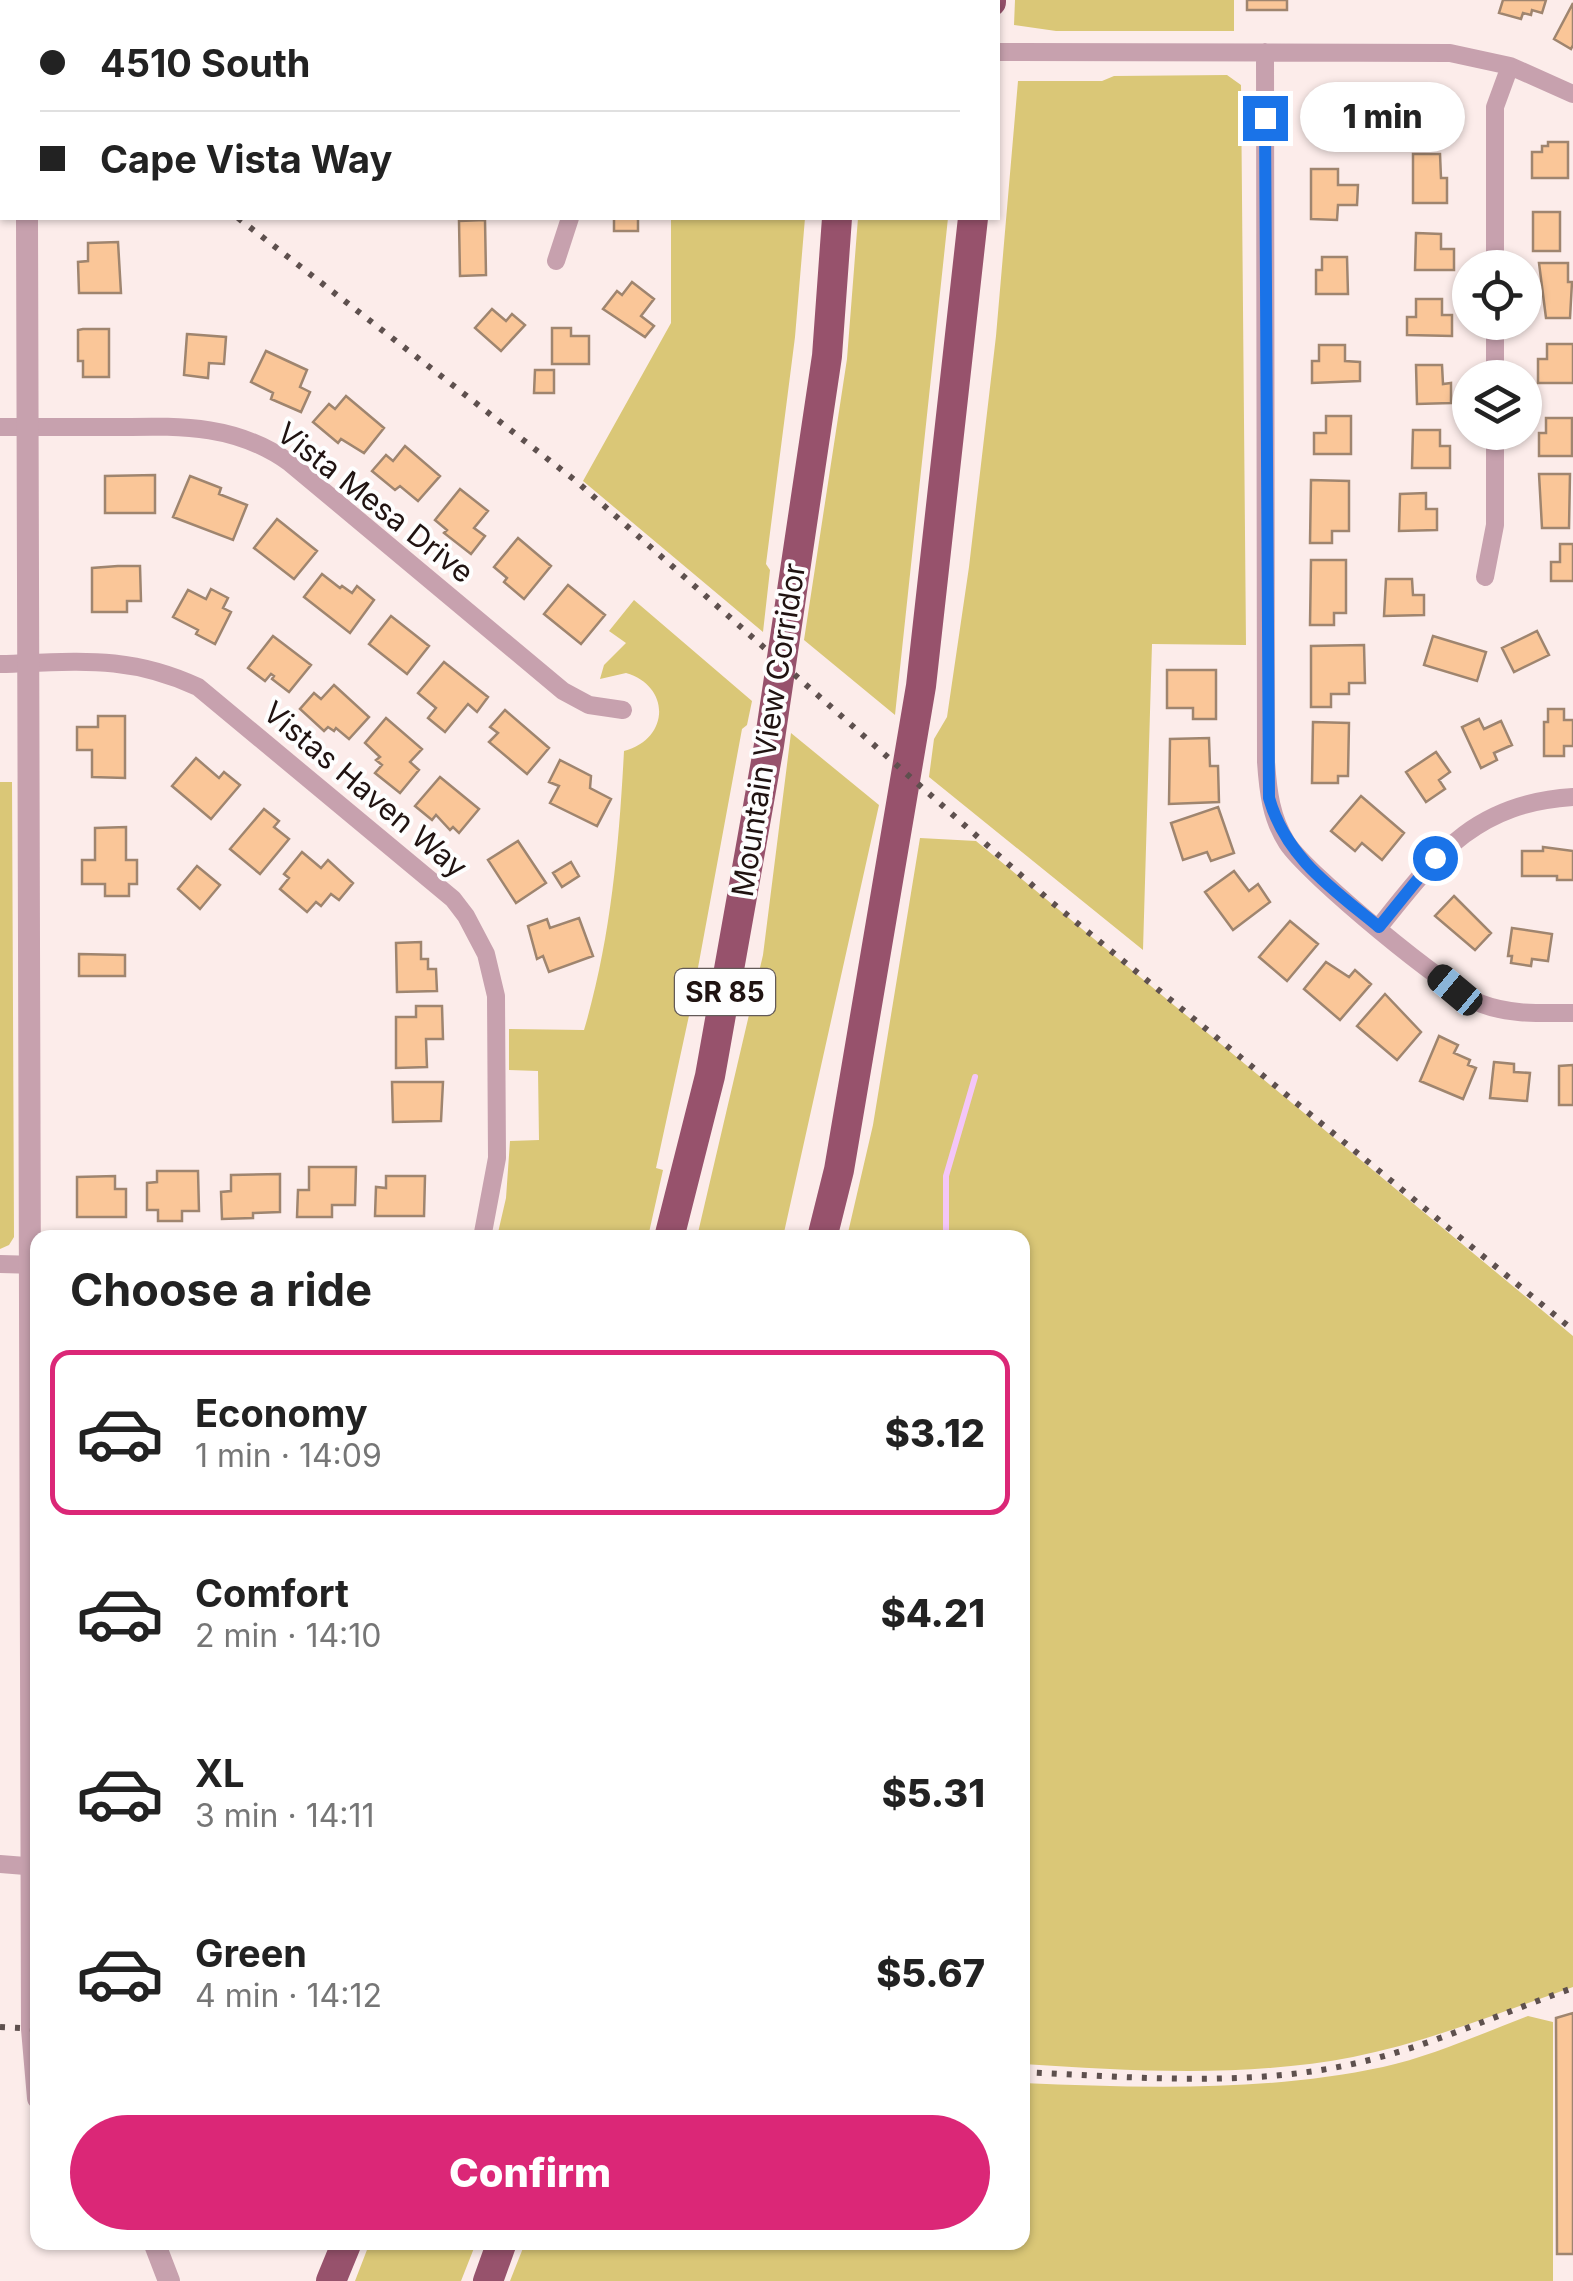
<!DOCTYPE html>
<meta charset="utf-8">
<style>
body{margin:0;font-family:Inter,sans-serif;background:#f2f2f2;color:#222;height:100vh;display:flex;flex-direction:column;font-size:38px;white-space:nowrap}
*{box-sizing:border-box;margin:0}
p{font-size:32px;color:#767676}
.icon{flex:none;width:55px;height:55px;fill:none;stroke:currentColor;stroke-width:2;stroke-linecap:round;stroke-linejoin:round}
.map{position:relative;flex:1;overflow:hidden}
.panel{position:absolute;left:30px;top:1230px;width:1000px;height:1020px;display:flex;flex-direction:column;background:#fff;border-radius:20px;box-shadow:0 2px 8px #0004}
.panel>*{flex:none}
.hud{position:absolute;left:0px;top:0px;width:1000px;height:220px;box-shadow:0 2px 8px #0004;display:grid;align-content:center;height:220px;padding:0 40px;background:#fff}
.tools{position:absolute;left:1452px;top:250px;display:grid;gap:20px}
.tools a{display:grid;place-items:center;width:90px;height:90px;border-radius:50%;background:#fff;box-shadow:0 2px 8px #0004;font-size:50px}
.end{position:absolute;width:45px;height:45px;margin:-22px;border:12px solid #1a73e8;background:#fff;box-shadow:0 0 0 5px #fff}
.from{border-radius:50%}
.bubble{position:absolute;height:70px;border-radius:35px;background:#fff;box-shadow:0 2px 8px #0004;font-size:32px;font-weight:800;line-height:70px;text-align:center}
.car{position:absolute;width:30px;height:60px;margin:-30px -15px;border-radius:12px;box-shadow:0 0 8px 2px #0007;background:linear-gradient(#222 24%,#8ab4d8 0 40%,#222 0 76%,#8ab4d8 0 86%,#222 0)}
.hud b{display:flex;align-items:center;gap:35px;height:95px;font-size:38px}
.hud b+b{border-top:2px solid #e0e0e0}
.hud i{width:25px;height:25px;background:#222}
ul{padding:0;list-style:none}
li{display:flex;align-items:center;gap:30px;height:165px;margin:0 20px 15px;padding:0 20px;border:5px solid transparent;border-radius:20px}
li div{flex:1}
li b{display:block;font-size:38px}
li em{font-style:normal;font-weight:800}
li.active{border-color:#db2777}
li>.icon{width:90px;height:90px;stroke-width:1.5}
h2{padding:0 40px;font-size:45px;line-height:120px}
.button{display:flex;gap:20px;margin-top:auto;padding:20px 40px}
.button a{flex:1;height:115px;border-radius:60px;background:#db2777;color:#fff;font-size:40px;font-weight:800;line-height:115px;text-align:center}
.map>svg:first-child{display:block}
</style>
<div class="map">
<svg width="1573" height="2281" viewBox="0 0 1573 2281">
<rect width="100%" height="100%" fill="#fcecea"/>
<!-- green -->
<path fill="#dac777" d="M1015 0H1234V31H1056L1014 25Z
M1227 75 1241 85 1246 645 1152 644 1143 950 929 777 934 739 947 717 969 567 996 336 1018 81H1102L1114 76Z
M671 218H805L795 337 766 564 770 570 763 632 583 481 671 323Z
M858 218H948L895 715 804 640 847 359Z
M634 600 752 701 747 725 742 729 690 1011 656 1168 663 1170 648 1237H497L506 1198 510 1141 539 1140 538 1071 509 1070V1029L584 1030C611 939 619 845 624 751 670 739 671 686 626 673L600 679 604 665 626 643 609 631Z
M791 733 879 805 783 1237H697L763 955Z
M0 782H12L14 1237 9 1245 0 1249Z
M920 838 976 841 1573 1336V1987C1501 2012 1428 2042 1353 2057 1245 2078 1131 2071 1023 2064L1022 1238 847 1237 873 1125Z
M1528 2016 1553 2022V2281H510L525 2243 1022 2242 1023 2083C1142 2088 1265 2092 1383 2067 1432 2056 1481 2034 1528 2016Z
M370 2242H476V2243L461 2281H355Z"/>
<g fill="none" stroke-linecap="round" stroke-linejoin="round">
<!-- stream -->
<path stroke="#f4c6f8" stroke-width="6" d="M946 1238V1176L975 1077"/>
</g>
<!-- building -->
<path fill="#fac698" stroke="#9f856f" stroke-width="2.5" d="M1247 0H1287V10H1247Z
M1503 0H1546L1542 13 1532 10 1531 15 1523 13 1521 19 1499 13Z
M1573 3V45L1571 49 1554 39Z
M1389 95H1411V104L1445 103V132L1389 129Z
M1322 104H1348L1346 140H1313V119H1322Z
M1548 142H1568V178H1532V152H1542V146H1548Z
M1413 154H1440L1441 178H1447V203H1413Z
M1311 169H1338V185H1358L1357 205H1338L1337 220 1311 219Z
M1533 212H1560V251H1533Z
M614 218H638V231H614Z
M485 220 486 275 460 276 459 221Z
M1416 233 1441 234V249H1454V270H1415Z
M118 242 121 293H79L78 262 88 261V243Z
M1322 257H1347L1348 294H1316V270H1322Z
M1539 263H1568V282H1572L1570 318H1546Z
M632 282 654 299 641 316 654 326 645 337 603 309 617 291 622 295Z
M1416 299H1442V315H1452V336L1407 335V317H1416Z
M492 309 506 321 512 314 525 325 501 351 475 328Z
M552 328H571V336H589V364H552Z
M83 329H109V377H83V361H78V330Z
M187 334 226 337 224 364 209 363 208 378 184 375Z
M1547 344H1573V383H1538V359H1547Z
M1319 345H1345V361L1360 362V381L1312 383V361H1319Z
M266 351 307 370 300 387 310 392 301 412 271 399 273 393 251 382Z
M1416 365H1442L1443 384 1451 383V403L1417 404Z
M535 370H554V393H534Z
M346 396 384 428 364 453 341 439 338 443 313 422 329 404 335 409Z
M1326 416H1351V454H1314V433H1326Z
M1546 418H1572V456H1539V433H1546Z
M1413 430H1440V446H1450V468H1412Z
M405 446 440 476 418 501 400 486 395 490 372 471 386 455 393 461Z
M1539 474H1570L1569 528H1542Z
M155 475V513H105V476Z
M190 476 221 488 219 494 247 505 233 540 173 517Z
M1311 480 1349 481V531H1332V543H1310Z
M460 489 488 511 474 528 485 536 471 554 444 533 447 530 435 520Z
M1426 493V509H1437V530L1399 531 1400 494Z
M277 519 317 551 294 579 254 548Z
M518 538 551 566 524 599 504 582 507 578 494 567Z
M1560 544H1573V581H1551V562H1560Z
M1311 560H1346V613H1334V625H1310Z
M118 566H140L141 601H127V612H92V568Z
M322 574 340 588 342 586 352 593 357 586 374 600 350 633 304 597Z
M1386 579H1412L1413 595H1424V615L1384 616Z
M568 585 605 615 581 644 544 614Z
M211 589 228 598 223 608 231 612 215 644 196 634 198 630 173 617 188 590 206 599Z
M391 616 429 646 407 674 369 644Z
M1537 631 1549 655 1514 672 1502 648Z
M273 636 311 665 289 692 272 679 274 676 271 674 265 681 248 668Z
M1433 636 1486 652 1477 681 1424 665Z
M1364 645 1365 683H1349V694H1331V707H1311V646Z
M444 662 488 697 477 712 468 704 445 732 428 718 436 708 418 693Z
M1167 670H1216V719H1193V708H1167Z
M334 685 369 717 349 739 336 728 334 731 328 727 324 731 300 709 314 693 321 699Z
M1548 709H1564V720H1573V746H1564V756H1544V722H1548Z
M505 710 549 748 527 774 489 742 498 733 490 727Z
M98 716H125V778L92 777V750H77V727H98Z
M386 718 422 749 410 762 419 770 400 793 375 773 382 765 376 760 380 757 365 743Z
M1479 719 1484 729 1501 721 1512 745 1494 753 1497 760 1481 768 1462 727Z
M1313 722 1349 723 1348 776H1338V783H1312Z
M1209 738 1210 766H1218L1219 802 1169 804 1170 739Z
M1436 752 1450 772 1439 780 1445 789 1426 802 1406 772Z
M196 758 219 778 224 772 240 785 211 819 172 786Z
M560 760 591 776 590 788 611 799 597 826 550 803 559 786 549 782Z
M440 777 479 809 459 833 453 827 450 830 436 815 432 820 415 806Z
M1361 796 1404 833 1382 860 1362 843 1355 851 1331 831Z
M1218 807 1234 853 1211 861 1207 852 1183 860 1171 823Z
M264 809 279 821 274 827 289 839 260 874 230 849Z
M126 827V860H137V884H129V896H105V884H82V860H95V828Z
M518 841 546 883 516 903 488 860Z
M1543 847 1573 851V880H1557V876H1522V851H1543Z
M302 852 321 868 328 860 353 883 339 900 331 894 321 906 316 902 307 912 280 889 289 878 284 874Z
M571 862 579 876 562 887 553 873Z
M197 866 220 885 200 909 178 889Z
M1234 871 1249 891 1258 884 1270 902 1233 930 1205 892Z
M1454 896 1491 933 1475 950 1435 916Z
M579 918 593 956 549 972 543 956 537 959 528 926 547 919 550 928Z
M1290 921 1318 944 1287 981 1259 957Z
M1512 928 1552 934 1548 961 1532 959 1531 966 1511 963 1512 956H1508Z
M421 942V959H428V969H436L437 991 397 992 396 943Z
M79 954 125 955V976H79Z
M1326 962 1349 977 1355 970 1371 984 1340 1020 1304 989Z
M1385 994 1421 1032 1397 1060 1357 1026Z
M416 1006H442L443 1039H426L427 1067 396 1068V1017H416Z
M1439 1036 1458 1045 1454 1053 1470 1060 1468 1065 1476 1068 1463 1099 1420 1081Z
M1494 1062 1514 1064V1072L1530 1073 1527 1101 1490 1098Z
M1573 1065V1105H1559V1066Z
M392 1082H443L441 1121 393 1122Z
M309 1167H356L355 1205H332V1217H297L298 1190H309Z
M157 1171H198L199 1211H182V1221H158V1210H147V1183L157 1182Z
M280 1174V1212L253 1213V1218L222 1219 221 1192 231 1191V1175Z
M115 1176V1189H126V1217H77V1177Z
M386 1176H425L424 1216H375L376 1187 386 1188Z
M1573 2013V2254H1557L1556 2018Z"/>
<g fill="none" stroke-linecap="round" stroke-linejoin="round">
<!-- minor -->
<path stroke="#c7a1ae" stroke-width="18" d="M573 2V0
M998 52 1450 53 1510 66 1573 94
M1265 52 1266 762C1268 791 1271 818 1287 843 1307 874 1448 991 1482 1004 1511 1015 1542 1013 1573 1013
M556 261 570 218
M1495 268V107L1510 66
M1495 322V378
M0 427C39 427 78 427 118 427 181 426 236 424 290 463L563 691 589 705 623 710
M1485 577 1495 525V432
M0 664C76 662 127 654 198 687L453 899 466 916 486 954 496 996 497 1158 482 1238
M1379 927C1436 856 1474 803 1573 797
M0 1264 38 1265
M0 1864 38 1867"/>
<!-- tertiary -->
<path stroke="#c7a1ae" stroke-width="22" d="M26 0V2
M27 218 32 2029 38 2098
M154 2242 169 2281"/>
<!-- trunk -->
<path stroke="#97526c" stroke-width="30" d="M852 2 853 0
M991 2V0
M669 1238 710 1076 769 745 827 356 837 218
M822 1238 839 1170 921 686 973 218
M331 2281 347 2242
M488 2281 502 2242"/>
<!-- rail -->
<path stroke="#5e504e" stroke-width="6" stroke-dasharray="5 10" stroke-linecap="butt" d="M0 29 2 30
M238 218 576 481 1049 900 1573 1330
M0 2027 38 2029
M1022 2072C1132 2077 1249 2088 1357 2063 1431 2046 1501 2013 1573 1988"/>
</g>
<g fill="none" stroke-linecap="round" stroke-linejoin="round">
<!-- route -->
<path stroke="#1a73e8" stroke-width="12" d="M1265 118 1269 798C1286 858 1333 889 1379 927L1435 858"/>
</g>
<g text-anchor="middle" stroke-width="8" stroke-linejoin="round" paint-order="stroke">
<!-- shield labels -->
<rect fill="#fefefe" stroke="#635a58" stroke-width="2.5" x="675" y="969" width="100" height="46" rx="8"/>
<g font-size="28" font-weight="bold" fill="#201311">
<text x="725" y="1002">SR 85</text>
</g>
<!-- street labels -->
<g font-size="30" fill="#201311" stroke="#fefefe">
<text transform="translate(375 503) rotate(38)" y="10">Vista Mesa Drive</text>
<text transform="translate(769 730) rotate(-81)" y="10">Mountain View Corridor</text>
<text transform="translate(365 790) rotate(40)" y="10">Vistas Haven Way</text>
</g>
</g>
</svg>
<div class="tools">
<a><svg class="icon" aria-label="locate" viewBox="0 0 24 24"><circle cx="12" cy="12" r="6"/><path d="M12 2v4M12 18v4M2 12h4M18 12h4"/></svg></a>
<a><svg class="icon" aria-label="layers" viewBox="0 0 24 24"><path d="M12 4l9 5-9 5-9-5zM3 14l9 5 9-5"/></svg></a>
</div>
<i class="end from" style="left:1435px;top:858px"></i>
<i class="end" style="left:1265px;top:118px"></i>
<div class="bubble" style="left:1300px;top:82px;width:165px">1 min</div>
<i class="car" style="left:1455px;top:990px;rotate:310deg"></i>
<div class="hud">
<b><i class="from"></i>4510 South</b>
<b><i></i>Cape Vista Way</b>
</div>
<section class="panel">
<h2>Choose a ride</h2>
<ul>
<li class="active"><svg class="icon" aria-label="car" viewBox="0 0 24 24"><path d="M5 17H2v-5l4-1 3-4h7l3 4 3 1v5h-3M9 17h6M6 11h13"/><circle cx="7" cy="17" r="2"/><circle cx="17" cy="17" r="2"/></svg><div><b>Economy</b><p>1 min · 14:09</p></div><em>$3.12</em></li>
<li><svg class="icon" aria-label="car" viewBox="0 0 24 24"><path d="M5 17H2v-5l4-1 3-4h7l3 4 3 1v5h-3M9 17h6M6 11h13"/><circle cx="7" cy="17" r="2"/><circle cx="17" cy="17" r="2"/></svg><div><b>Comfort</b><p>2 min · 14:10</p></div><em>$4.21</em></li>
<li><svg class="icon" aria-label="car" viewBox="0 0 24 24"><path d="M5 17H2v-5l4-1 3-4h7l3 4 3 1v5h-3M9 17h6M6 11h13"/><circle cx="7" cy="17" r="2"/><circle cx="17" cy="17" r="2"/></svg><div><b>XL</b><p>3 min · 14:11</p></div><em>$5.31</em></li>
<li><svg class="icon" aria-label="car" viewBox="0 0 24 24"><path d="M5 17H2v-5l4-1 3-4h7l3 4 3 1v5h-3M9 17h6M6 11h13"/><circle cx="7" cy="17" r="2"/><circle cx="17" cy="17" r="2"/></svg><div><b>Green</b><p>4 min · 14:12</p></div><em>$5.67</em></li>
</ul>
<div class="button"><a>Confirm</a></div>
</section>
</div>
